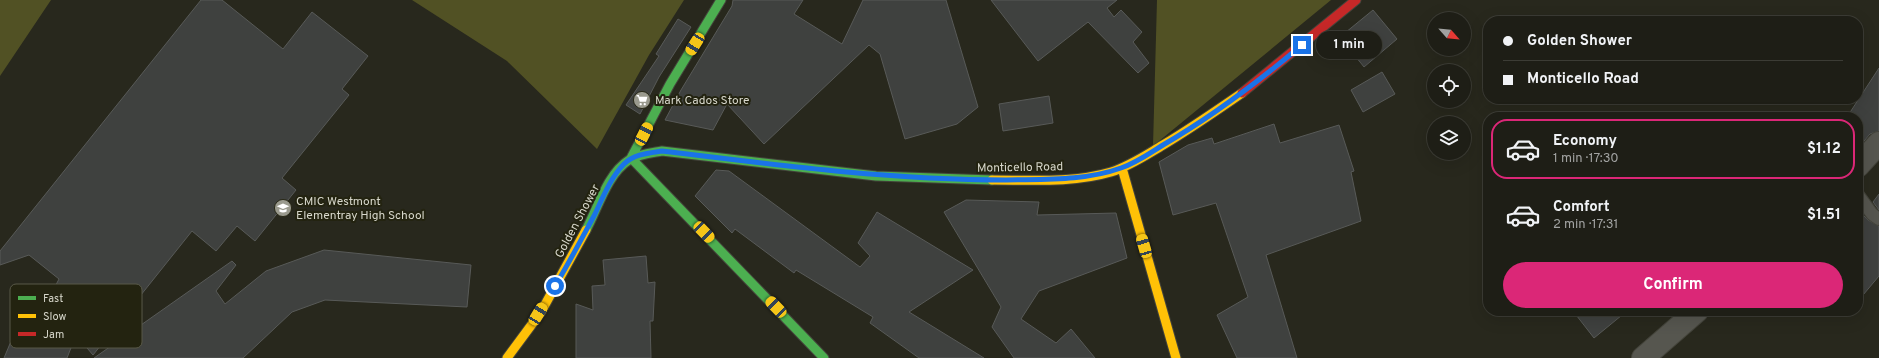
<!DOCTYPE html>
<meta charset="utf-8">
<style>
body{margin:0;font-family:Overpass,sans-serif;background:#26271f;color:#f1f3f6;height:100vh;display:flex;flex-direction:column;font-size:15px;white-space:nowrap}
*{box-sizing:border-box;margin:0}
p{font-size:13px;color:#a1a2a1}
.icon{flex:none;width:22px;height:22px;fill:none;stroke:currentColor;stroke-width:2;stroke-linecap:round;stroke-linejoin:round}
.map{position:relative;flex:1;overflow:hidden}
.details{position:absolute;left:1483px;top:112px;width:380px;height:204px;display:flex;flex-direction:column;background:#1e1e16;border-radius:16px;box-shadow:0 4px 16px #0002,0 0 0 1px #3c3c35}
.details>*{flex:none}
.banner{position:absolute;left:1483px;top:16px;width:380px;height:88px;border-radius:16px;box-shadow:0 4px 16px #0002,0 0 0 1px #3c3c35;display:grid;align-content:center;height:88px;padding:0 20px;background:#1e1e16}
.needle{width:26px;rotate:117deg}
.controls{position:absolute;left:1427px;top:12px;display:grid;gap:8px}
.controls a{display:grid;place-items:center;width:44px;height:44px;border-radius:50%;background:#1e1e16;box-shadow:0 4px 16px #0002,0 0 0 1px #3c3c35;font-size:20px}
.end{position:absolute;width:18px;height:18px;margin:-9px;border:5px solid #1a73e8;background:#fff;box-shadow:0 0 0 2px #fff}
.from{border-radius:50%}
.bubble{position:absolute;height:28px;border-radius:14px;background:#1e1e16;box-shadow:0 4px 16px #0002,0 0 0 1px #3c3c35;font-size:13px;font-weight:700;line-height:28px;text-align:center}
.car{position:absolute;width:12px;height:24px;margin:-12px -6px;border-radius:5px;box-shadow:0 0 3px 1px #0007;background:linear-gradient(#f5c518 24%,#345 0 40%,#f5c518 0 76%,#345 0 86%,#f5c518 0)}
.banner b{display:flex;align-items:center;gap:14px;height:38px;font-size:15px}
.banner b+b{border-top:1px solid #3c3c35}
.banner i{width:10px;height:10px;background:#f1f3f6}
ul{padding:7px 0 0;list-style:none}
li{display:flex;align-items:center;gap:12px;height:60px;margin:0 8px 6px;padding:0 12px;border:2px solid transparent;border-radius:16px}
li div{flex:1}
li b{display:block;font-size:15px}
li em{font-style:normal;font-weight:700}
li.selected{border-color:#db2777}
li>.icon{width:36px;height:36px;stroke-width:1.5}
.button{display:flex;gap:8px;margin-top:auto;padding:8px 20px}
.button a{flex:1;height:46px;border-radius:24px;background:#db2777;color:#fff;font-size:16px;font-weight:700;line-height:46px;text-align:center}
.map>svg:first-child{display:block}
</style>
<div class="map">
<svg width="1879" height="358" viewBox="0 0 1879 358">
<rect width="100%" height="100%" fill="#28281d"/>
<!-- green -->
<path fill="#515124" d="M0 0H51L0 76Z
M412 0H684L649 55 597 149 507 61Z
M1157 0H1331L1153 146Z"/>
<!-- building -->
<path fill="#3f413f" stroke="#585a58" d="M201 0H222L283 49 312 12 368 56 342 89 349 95 282 178 296 190 255 241 237 226 216 251 192 231 93 355 76 335 67 358H4L17 327 31 333 59 279 29 255 0 265V251Z
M733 0H803L794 14 842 44 863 0H946L978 107 957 124 905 139 880 54 869 45 764 144 727 104 713 130 665 120 681 90 732 6Z
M991 0H1117L1107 8 1114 17 1121 10 1142 32 1133 42 1149 63 1138 73 1088 22 1038 61Z
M1373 10 1397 39 1364 67 1340 37Z
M678 19 691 27 659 77 640 114 626 105 659 56 656 54Z
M1879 68V131L1870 134 1859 147 1858 117H1847Z
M1382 72 1395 94 1363 112 1351 90Z
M1049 96 1053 123 1003 131 999 104Z
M1274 124 1280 143 1339 125 1354 171 1351 172 1361 221 1266 255 1297 358H1237L1217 315 1248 297 1216 203 1173 215 1159 162 1188 145 1212 138 1214 144Z
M716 170 729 171 860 267 870 256 858 243 877 212 973 270 909 312 984 358H919L870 323 873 317 796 270 794 273 735 229 732 233 695 196Z
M1879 194V210L1873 202Z
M966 200 1039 202 1037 215 1116 213 1127 258 1039 291 1021 319 1056 343 1071 329 1095 358H1014L992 327 1001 307 944 212Z
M1863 215 1868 220 1879 226V276L1858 301V223Z
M324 250 471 265 467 307 325 300 292 312 243 358H94L232 261 236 265 216 291 225 304 266 271Z
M646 256 648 283 655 282 653 321H650L651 358H576V304L593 310 592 286 605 285 603 260Z
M1573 311H1627L1594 338Z"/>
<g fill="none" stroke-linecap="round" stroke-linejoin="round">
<!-- lane casing -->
<g stroke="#44443b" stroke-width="14">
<path id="lane" d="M1858 195 1872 214 1879 219"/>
</g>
<!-- street casing -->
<g stroke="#44443b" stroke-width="24">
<path id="street" d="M1858 166 1879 143
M1643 358 1697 311"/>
</g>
<!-- fast casing -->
<g stroke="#44443b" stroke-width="11">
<path id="fast" d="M631 158 824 358
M631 158 670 84 721 0
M586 230C598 208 607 174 629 160 639 154 651 153 662 151L876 176 992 180"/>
</g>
<!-- slow casing -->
<g stroke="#44443b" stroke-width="11">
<path id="slow" d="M1122 168 1176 358
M992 180C1031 180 1074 183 1111 172 1130 166 1146 155 1163 145 1190 129 1216 111 1242 93
M507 358 541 312 586 230"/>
</g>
<!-- jam casing -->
<g stroke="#44443b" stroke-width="11">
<path id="jam" d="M1242 93 1356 0"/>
</g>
<!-- lane -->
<use href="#lane" stroke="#56564f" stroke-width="12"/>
<!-- street -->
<use href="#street" stroke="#56564f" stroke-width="22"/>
<!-- fast -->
<use href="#fast" stroke="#4caf50" stroke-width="9"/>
<!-- slow -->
<use href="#slow" stroke="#ffc107" stroke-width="9"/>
<!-- jam -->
<use href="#jam" stroke="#c62828" stroke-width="9"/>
</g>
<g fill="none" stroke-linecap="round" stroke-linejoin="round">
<!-- route -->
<path stroke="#1a73e8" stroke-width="5" d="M555 286C569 263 582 238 595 214 603 197 611 177 624 164 634 154 649 153 662 151 776 165 890 180 1006 180 1044 179 1085 181 1121 168 1136 163 1150 153 1163 145 1213 116 1258 82 1302 45"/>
</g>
<!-- icons -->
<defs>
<g id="supermarket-disc" transform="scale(0.9)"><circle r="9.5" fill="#9a9a8e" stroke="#232310"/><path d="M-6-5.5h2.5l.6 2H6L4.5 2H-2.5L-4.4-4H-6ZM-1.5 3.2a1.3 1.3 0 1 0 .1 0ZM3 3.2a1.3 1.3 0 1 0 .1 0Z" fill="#fff"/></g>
<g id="school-disc" transform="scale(0.9)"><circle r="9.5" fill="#9a9a8e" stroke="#232310"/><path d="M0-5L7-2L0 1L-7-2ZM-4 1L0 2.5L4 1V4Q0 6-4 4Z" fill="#fff"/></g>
</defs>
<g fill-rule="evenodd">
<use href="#supermarket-disc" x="642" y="100"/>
<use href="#school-disc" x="283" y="208"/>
</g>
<g text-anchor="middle" stroke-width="4" stroke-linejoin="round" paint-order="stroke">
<!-- poi labels -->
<g font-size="12" fill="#d7d7cb" stroke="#232310" text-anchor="start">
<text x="655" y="104">Mark Cados Store</text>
<text x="296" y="205">CMIC Westmont<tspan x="296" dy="14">Elementray High School</tspan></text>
</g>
<!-- street labels -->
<g font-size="12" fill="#d7d7cb" stroke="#232310">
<text transform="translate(1020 167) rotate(-1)" y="4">Monticello Road</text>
<text transform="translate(577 221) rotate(-62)" y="4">Golden Shower</text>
</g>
</g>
<!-- legend -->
<rect x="10" y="284" width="132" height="64" rx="6" fill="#232310" stroke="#595948" stroke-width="1"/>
<rect x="18" y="296" width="18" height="4" fill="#4caf50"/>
<rect x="18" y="314" width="18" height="4" fill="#ffc107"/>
<rect x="18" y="332" width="18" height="4" fill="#c62828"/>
<g font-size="11" fill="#d7d7cb">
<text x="43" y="302">Fast</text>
<text x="43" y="320">Slow</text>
<text x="43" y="338">Jam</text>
</g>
</svg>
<div class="controls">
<a><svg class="needle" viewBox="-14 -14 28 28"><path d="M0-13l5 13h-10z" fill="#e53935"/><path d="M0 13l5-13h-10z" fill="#a1a2a1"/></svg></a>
<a><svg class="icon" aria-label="locate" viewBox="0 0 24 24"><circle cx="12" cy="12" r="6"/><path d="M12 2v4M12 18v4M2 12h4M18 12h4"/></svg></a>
<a><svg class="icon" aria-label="layers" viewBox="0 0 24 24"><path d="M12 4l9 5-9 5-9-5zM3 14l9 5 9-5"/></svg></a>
</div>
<i class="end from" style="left:555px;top:286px"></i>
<i class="end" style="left:1302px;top:45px"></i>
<div class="bubble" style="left:1316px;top:31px;width:66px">1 min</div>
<i class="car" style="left:695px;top:44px;rotate:212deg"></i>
<i class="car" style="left:644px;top:134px;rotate:27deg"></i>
<i class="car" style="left:704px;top:232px;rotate:136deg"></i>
<i class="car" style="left:1144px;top:246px;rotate:344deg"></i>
<i class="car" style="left:776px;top:307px;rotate:316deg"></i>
<i class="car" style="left:538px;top:314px;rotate:31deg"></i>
<div class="banner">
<b><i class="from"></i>Golden Shower</b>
<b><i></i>Monticello Road</b>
</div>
<section class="details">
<ul>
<li class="selected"><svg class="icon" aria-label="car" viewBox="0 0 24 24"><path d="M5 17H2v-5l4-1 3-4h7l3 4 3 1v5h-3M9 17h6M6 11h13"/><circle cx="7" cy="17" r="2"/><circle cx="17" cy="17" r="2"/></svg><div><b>Economy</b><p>1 min · 17:30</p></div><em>$1.12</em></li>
<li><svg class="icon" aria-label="car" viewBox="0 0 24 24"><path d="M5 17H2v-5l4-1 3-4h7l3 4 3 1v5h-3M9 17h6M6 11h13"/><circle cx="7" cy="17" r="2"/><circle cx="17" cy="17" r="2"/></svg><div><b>Comfort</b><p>2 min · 17:31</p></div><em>$1.51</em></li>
</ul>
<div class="button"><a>Confirm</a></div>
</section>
</div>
